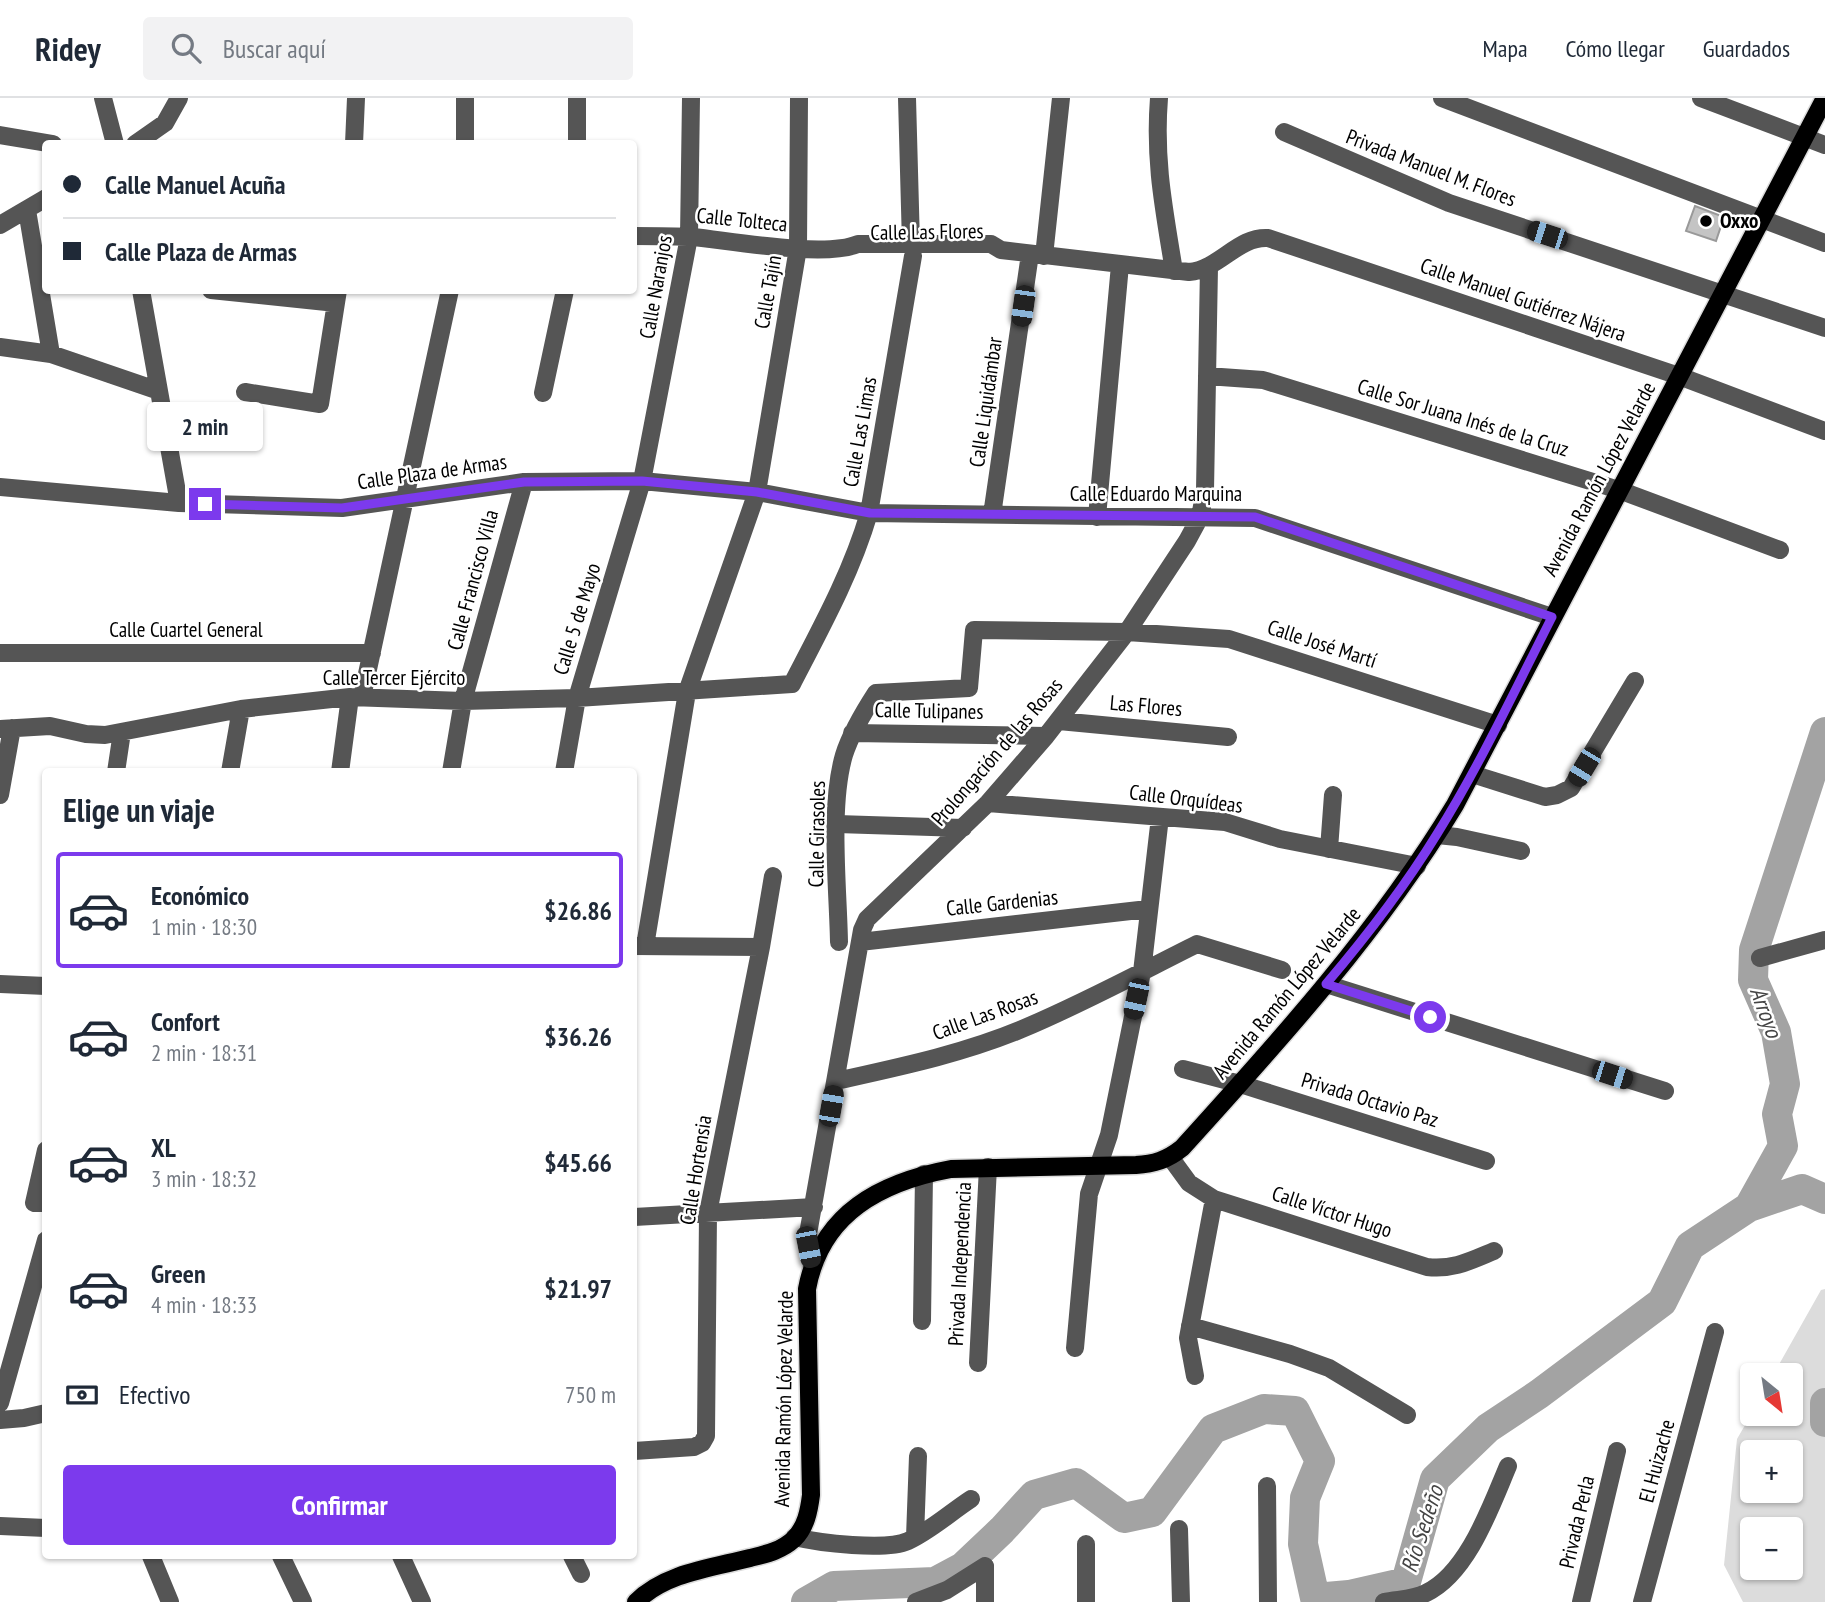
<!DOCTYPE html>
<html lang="es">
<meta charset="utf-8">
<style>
body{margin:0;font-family:"PT Sans Narrow",sans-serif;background:#f2f2f3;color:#1f2937;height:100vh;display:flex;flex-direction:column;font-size:26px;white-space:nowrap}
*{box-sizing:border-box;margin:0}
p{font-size:23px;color:#747a83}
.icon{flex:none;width:38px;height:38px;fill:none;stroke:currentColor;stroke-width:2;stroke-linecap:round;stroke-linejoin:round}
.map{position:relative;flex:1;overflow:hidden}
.drawer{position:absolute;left:42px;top:670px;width:595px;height:791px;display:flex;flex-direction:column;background:#fff;border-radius:7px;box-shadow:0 2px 5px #0004}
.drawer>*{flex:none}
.top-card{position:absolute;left:42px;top:42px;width:595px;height:154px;border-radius:7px;box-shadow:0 2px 5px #0004;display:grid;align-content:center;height:154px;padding:0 21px;background:#fff}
.needle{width:46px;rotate:150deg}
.buttons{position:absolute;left:1740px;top:1265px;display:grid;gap:14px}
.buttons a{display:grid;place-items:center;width:63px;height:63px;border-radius:7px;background:#fff;box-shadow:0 2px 5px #0004;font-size:35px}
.end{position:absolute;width:32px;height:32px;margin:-16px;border:9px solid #7c3aed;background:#fff;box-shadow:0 0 0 4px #fff}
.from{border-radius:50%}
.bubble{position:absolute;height:49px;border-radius:7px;background:#fff;box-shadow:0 2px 5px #0004;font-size:23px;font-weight:800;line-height:49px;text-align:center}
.car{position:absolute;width:21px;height:42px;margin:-21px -10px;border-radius:9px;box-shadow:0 0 5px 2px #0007;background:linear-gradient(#222 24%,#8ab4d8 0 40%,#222 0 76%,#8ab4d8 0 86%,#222 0)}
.top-card b{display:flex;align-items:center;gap:24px;height:66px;font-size:26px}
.top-card b+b{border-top:2px solid #e0e1e3}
.top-card i{width:18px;height:18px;background:#1f2937}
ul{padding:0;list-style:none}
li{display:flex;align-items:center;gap:21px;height:116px;margin:0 14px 10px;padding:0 7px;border:4px solid transparent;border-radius:7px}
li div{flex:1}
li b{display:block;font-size:26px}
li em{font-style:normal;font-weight:800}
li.current{border-color:#7c3aed}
li>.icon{width:63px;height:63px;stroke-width:1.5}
h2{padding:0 21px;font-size:32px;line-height:84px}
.pay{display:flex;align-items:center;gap:18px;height:77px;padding:0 21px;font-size:26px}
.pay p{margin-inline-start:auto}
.button{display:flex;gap:14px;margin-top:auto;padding:14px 21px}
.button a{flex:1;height:80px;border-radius:7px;background:#7c3aed;color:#fff;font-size:28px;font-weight:800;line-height:80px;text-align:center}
header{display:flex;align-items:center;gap:42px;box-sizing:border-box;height:98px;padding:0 35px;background:#fff;border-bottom:2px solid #e0e1e3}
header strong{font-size:33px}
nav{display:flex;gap:38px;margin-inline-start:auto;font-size:24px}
.search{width:490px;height:63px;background:#f2f2f3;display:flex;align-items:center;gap:18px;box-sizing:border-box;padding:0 24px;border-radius:7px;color:#747a83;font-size:26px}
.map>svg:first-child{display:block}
</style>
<header>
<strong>Ridey</strong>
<div class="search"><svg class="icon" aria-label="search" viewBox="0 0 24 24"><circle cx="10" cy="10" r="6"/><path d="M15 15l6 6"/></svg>Buscar aquí</div>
<nav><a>Mapa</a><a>Cómo llegar</a><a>Guardados</a></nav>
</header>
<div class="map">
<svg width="1825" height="1504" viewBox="0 0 1825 1504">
<rect width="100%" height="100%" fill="#fff"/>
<!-- green -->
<path fill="#dcdcdc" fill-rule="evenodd" d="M1825 1191V1504H1743L1724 1467 1737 1341 1752 1315 1790 1316V1278L1773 1277 1821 1192ZM1752 1354H1790V1393H1752ZM1752 1432H1790V1470H1752Z"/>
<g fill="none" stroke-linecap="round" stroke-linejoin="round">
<!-- river -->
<path stroke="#a3a3a3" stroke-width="30" d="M1749 1109 1783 1048 1777 1016 1785 986 1776 934 1753 882 1754 852 1825 634
M1825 1305V1324
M806 1504 834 1488 935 1484 963 1469 1002 1432 1034 1397 1076 1385 1124 1420 1152 1414 1213 1331 1264 1311 1295 1313 1320 1363 1305 1400 1303 1446 1315 1500 1349 1497 1406 1484 1435 1381 1488 1330 1539 1296 1662 1204 1690 1148 1749 1109 1802 1091 1825 1101"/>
</g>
<!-- building -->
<path fill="#c4c4c4" stroke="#999" stroke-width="2" d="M1695 108 1724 119 1716 143 1686 133Z"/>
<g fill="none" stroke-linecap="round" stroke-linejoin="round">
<!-- major casing -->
<g stroke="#dbdbdb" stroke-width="21">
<path id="major" d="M636 1504C665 1475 711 1470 750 1460 766 1456 781 1453 794 1441 806 1429 809 1413 811 1397L807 1191C821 1115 881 1084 951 1071L1136 1067C1154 1066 1167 1062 1182 1050 1280 942 1379 833 1455 707L1825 0"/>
</g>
<!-- minor -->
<path stroke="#555" stroke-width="18" d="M103 0 115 46
M465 0V46
M577 0V46
M907 0 911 146
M1159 0C1154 63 1164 111 1174 173
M1442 0 1825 145
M1701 0 1825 47
M1284 34 1449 105 1825 230
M0 37 53 46
M135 46 165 25 179 0
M354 46 356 0
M27 112 51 256
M0 127 46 100
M634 138C653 138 673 138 693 139 732 143 825 160 858 146H991L1001 152 1189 174C1220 171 1238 138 1268 140L1679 278 1825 333
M1044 158 1061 0
M141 192 179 405
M211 192 336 205
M0 249 51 256 159 293
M1207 278 1263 282 1619 392 1780 452
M245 294 320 306 338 192
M543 295 565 192
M0 389 179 405 342 410 524 384 642 383 757 394 869 415 1255 420 1552 519
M992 417 1030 156
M1097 419 1120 167
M0 555H372
M362 599 450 192
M1059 623 1228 639
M0 631 50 628 86 636 105 637 241 611 350 599 463 603 577 600 792 586C821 530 851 476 869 415L913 158
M852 635 1046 638
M116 674 122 634
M230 674 241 611
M340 674 350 599
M451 674 463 603 524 384
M564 674 577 600 642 383 689 139 691 0
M1472 676 1545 699 1557 697 1571 690 1635 583
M0 697 12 630
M988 705 1225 724 1280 741 1417 768
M837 726 963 730
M1437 737 1457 739 1521 753
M1329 751 1333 697
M839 844C838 790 829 708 844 657 851 635 863 615 876 595L969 590 974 532 1127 534 1229 541 1498 627
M860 844 1148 811
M634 848 761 849
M645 848 687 594 757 394 798 150 799 0
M1760 860 1825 842
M0 886 46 888
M1326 886 1665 993
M1183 971 1240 986 1486 1063
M836 983C899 969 962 956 1022 931 1082 906 1139 875 1197 846L1282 872
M46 1052 34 1105H46
M1170 1059 1189 1085 1214 1101 1427 1169C1453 1172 1470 1163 1494 1153
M634 1119 814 1109
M812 1166 808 1136 862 832 867 821 988 705 1046 638 1127 534 1187 443 1200 419 1205 392 1209 169
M922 1223 924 1076
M1190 1228 1290 1256 1329 1270 1407 1317
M1075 1250 1089 1096 1109 1037 1142 874 1160 719
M978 1265 988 1069
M1195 1278 1188 1240 1214 1101
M0 1305 46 1142
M0 1322 24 1320 46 1315
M634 1353 694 1349 702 1345 706 1338 708 1115 761 849 773 778
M1267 1388 1268 1504
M0 1428 46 1430
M1179 1431 1181 1504
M795 1439C819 1445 886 1453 908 1443 930 1433 951 1414 971 1401
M915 1439 918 1358
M151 1458 170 1504
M281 1458 303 1504
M401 1458 422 1504
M572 1458 581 1476
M985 1468V1504
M916 1504 947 1492 985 1468
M1086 1504V1446
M1384 1504C1397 1501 1413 1502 1426 1495 1468 1475 1491 1408 1508 1368
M1581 1504 1617 1353
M1642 1504 1715 1234"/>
<!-- major -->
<use href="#major" stroke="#000" stroke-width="18"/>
</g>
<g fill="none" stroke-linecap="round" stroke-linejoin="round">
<!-- route -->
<path stroke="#7c3aed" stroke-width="9" d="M205 406 342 410 524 384 642 383 757 394 870 415 1255 419 1552 519C1515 592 1480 667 1437 736 1404 790 1366 839 1326 886L1430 919"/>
</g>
<!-- markers -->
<circle fill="#000" stroke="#fff" stroke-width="2.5" cx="1706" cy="123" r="7"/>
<g text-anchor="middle" stroke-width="5" stroke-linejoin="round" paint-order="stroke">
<!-- street labels -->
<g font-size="21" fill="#000" stroke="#fff">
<text transform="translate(1431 70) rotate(21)" y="7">Privada Manuel M. Flores</text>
<text transform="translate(742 122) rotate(6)" y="7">Calle Tolteca</text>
<text transform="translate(927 134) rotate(-1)" y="7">Calle Las Flores</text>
<text transform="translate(656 189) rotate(-80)" y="7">Calle Naranjos</text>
<text transform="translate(768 194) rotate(-80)" y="7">Calle Tajín</text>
<text transform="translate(1523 202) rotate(19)" y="7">Calle Manuel Gutiérrez Nájera</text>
<text transform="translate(986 304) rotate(-82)" y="7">Calle Liquidámbar</text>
<text transform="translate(1463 320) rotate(17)" y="7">Calle Sor Juana Inés de la Cruz</text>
<text transform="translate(860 334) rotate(-80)" y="7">Calle Las Limas</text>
<text transform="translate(432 374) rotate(-8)" y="7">Calle Plaza de Armas</text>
<text transform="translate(1599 381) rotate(-62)" y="7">Avenida Ramón López Velarde</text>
<text x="1156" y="403">Calle Eduardo Marquina</text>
<text transform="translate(473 482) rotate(-75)" y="7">Calle Francisco Villa</text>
<text transform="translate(577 521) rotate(-73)" y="7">Calle 5 de Mayo</text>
<text x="186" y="539">Calle Cuartel General</text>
<text transform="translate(1322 546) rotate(18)" y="7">Calle José Martí</text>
<text x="394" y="587">Calle Tercer Ejército</text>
<text transform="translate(1146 608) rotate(5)" y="7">Las Flores</text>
<text transform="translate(929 613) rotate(1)" y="7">Calle Tulipanes</text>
<text transform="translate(997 654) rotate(-49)" y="7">Prolongación de las Rosas</text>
<text transform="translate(1186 701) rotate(7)" y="7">Calle Orquídeas</text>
<text transform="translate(817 736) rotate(-89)" y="7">Calle Girasoles</text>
<text transform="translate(1002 805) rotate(-6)" y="7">Calle Gardenias</text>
<text transform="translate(1287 895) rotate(-50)" y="7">Avenida Ramón López Velarde</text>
<text transform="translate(985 917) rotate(-20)" y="7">Calle Las Rosas</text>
<text transform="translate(1370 1002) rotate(17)" y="7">Privada Octavio Paz</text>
<text transform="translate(696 1072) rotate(-81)" y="7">Calle Hortensia</text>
<text transform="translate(1332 1114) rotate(18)" y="7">Calle Víctor Hugo</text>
<text transform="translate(960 1166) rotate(-87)" y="7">Privada Independencia</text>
<text transform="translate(784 1301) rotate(-89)" y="7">Avenida Ramón López Velarde</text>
<text transform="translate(1657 1363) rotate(-75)" y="7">El Huizache</text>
<text transform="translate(1577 1424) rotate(-77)" y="7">Privada Perla</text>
</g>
<!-- poi labels -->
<g font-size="21" font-weight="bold" fill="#000" stroke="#fff" text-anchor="start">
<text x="1720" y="130">Oxxo</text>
</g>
<!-- water labels -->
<g font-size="23" font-style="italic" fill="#444" stroke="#fff">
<text transform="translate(1766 914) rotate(70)" y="8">Arroyo</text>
<text transform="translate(1422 1431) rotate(-72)" y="8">Río Sedeño</text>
</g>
</g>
</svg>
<div class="buttons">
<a><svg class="needle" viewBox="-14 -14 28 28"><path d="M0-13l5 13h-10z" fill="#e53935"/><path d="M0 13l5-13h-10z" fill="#747a83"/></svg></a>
<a>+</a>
<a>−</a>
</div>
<i class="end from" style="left:1430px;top:919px"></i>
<i class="end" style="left:205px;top:406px"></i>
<div class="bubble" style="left:147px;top:304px;width:116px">2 min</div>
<i class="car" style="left:1547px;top:137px;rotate:288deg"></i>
<i class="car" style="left:1023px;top:208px;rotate:188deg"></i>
<i class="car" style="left:1584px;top:669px;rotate:211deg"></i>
<i class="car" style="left:1136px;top:901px;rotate:192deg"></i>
<i class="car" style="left:1612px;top:977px;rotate:108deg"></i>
<i class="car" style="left:831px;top:1008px;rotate:10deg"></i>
<i class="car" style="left:808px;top:1149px;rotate:169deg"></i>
<div class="top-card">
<b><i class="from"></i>Calle Manuel Acuña</b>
<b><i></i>Calle Plaza de Armas</b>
</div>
<section class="drawer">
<h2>Elige un viaje</h2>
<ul>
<li class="current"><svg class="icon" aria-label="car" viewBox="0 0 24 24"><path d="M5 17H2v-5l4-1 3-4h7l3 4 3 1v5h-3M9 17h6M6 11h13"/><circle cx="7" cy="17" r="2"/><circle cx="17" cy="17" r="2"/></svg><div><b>Económico</b><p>1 min · 18:30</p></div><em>$26.86</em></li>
<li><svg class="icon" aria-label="car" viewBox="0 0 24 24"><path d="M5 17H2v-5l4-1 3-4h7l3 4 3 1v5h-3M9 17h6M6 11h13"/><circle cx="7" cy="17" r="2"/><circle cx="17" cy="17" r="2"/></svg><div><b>Confort</b><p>2 min · 18:31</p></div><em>$36.26</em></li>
<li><svg class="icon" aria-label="car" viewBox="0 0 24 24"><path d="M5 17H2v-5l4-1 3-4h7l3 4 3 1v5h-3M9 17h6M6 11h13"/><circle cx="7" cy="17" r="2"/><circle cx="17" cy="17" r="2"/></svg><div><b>XL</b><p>3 min · 18:32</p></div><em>$45.66</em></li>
<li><svg class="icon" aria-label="car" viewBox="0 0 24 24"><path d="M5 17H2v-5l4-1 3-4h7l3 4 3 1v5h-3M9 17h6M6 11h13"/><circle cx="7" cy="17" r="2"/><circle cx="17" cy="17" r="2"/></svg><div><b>Green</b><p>4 min · 18:33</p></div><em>$21.97</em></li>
</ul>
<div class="pay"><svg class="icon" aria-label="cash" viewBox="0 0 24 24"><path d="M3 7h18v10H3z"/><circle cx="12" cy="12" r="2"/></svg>Efectivo<p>750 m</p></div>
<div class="button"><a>Confirmar</a></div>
</section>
</div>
